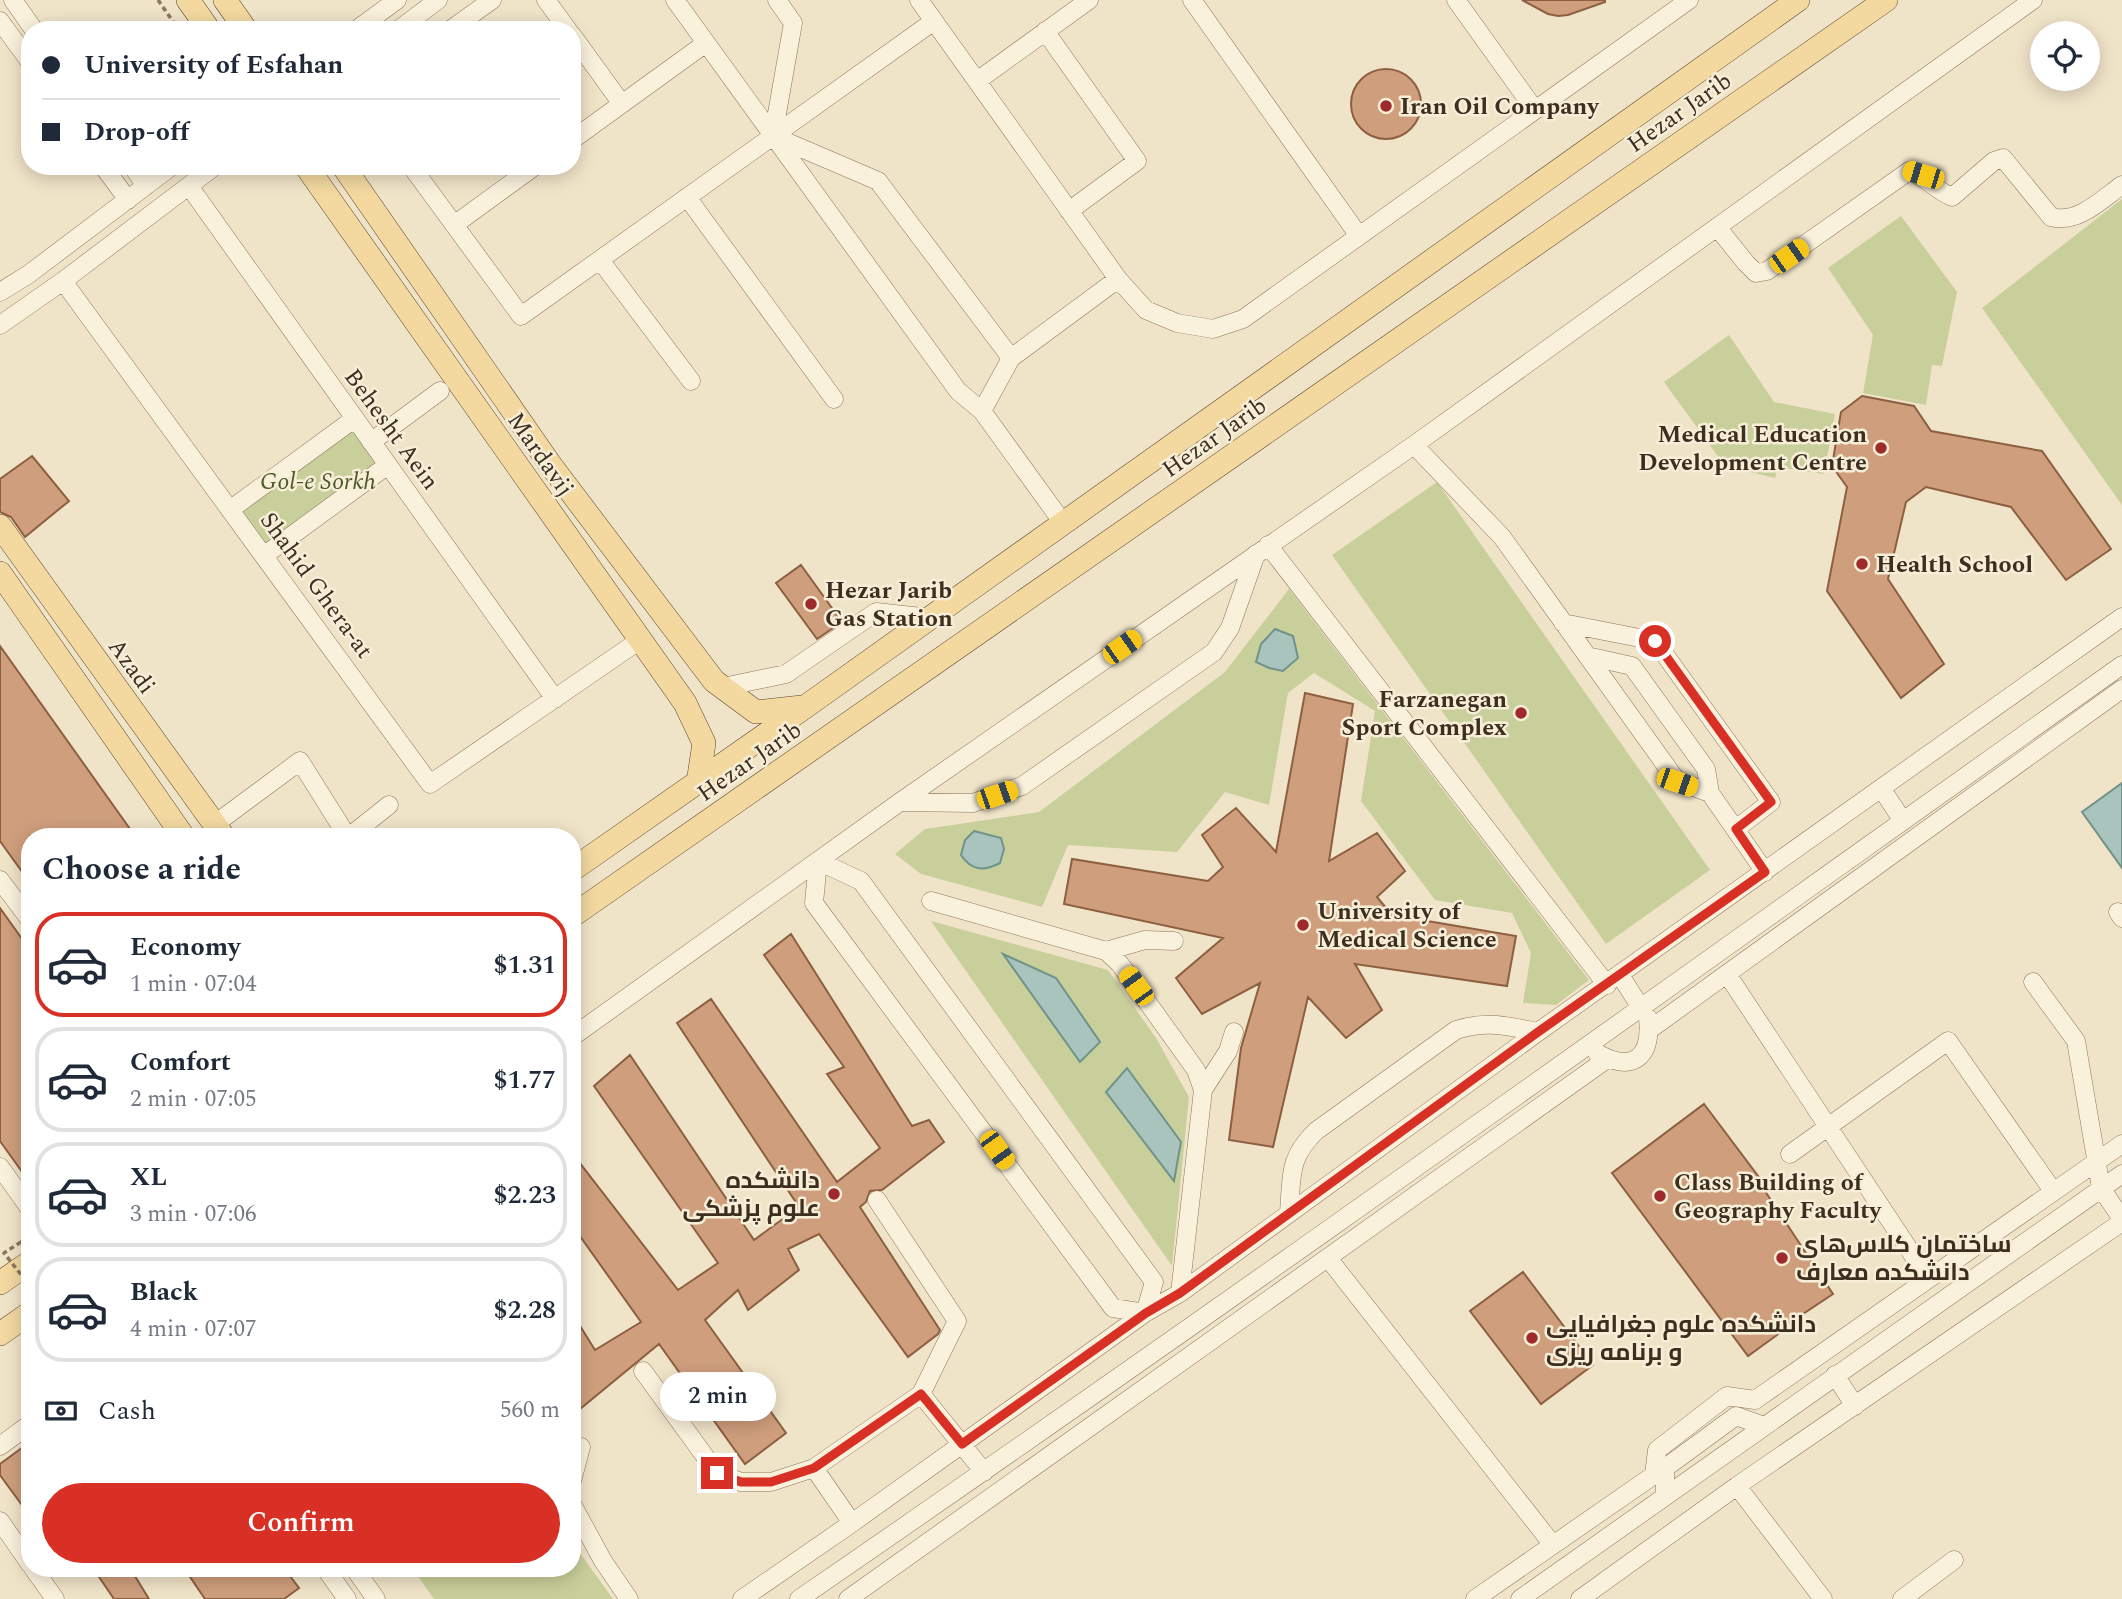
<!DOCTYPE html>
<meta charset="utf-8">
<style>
body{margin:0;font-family:Spectral,Cairo,serif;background:#f6f6f7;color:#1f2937;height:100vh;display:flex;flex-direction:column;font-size:26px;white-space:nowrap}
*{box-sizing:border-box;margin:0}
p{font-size:23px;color:#747a83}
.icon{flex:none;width:38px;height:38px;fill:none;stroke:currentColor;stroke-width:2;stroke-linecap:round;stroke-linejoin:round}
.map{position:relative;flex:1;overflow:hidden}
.details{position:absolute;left:21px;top:828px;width:560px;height:749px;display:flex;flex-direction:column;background:#fff;border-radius:28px;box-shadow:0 4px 18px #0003}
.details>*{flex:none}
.banner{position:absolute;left:21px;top:21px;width:560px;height:154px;border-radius:28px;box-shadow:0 4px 18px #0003;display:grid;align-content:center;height:154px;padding:0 21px;background:#fff}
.controls{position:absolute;left:2030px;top:21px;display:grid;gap:14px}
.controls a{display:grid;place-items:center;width:70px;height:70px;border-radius:50%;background:#fff;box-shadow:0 4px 18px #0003;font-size:35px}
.end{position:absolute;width:32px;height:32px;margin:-16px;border:9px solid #d93025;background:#fff;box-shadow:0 0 0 4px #fff}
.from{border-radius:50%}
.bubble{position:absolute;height:49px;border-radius:24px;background:#fff;box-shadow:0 4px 18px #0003;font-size:23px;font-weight:600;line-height:49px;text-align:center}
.car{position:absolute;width:21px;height:42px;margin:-21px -10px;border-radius:9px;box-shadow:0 0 5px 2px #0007;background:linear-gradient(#f5c518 24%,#345 0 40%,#f5c518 0 76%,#345 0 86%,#f5c518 0)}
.banner b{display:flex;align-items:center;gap:24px;height:66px;font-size:26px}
.banner b+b{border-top:2px solid #e0e1e3}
.banner i{width:18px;height:18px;background:#1f2937}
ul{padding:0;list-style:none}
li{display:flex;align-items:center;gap:21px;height:105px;margin:0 14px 10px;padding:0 7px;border:4px solid #e0e1e3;border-radius:28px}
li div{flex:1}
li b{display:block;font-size:26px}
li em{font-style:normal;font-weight:600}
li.selected{border-color:#d93025}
li>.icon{width:63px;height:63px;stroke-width:1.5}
h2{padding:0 21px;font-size:32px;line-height:84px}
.pay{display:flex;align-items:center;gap:18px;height:77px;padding:0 21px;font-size:26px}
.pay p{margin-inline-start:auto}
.cta{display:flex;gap:14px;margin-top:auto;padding:14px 21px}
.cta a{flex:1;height:80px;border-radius:42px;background:#d93025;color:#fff;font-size:28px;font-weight:600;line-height:80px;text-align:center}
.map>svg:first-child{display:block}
</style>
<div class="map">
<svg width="2122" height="1599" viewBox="0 0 2122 1599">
<rect width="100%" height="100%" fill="#f0e4c8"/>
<!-- green -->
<path fill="#c9cf9b" d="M2122 199V505L1982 308Z
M1901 216 1957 292 1942 366 1932 365 1926 405 1863 393 1873 335 1828 268Z
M1729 335 1774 402 1835 414 1824 474 1778 467 1775 478 1725 466 1664 382Z
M354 419 388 465 265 555 231 509Z
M1437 482 1710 870 1606 944 1332 555Z
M1289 589 1589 980 1556 1005 1523 1003 1531 953 1512 913 1435 900 1361 801 1375 711 1314 673 1288 693 1269 805 1225 792 1177 852 1068 845 1042 907 921 874 895 854 925 829 1039 812 1225 672Z
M931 921 1108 970 1156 1038 1189 1097 1172 1266Z
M572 1542 613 1599H434L412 1568H572Z"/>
<!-- water -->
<path fill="#a9c4bc" stroke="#6f938a" stroke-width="2" d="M1275 629 1293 636 1298 658 1283 671 1269 668 1256 662 1261 644Z
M2122 783V868L2082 812Z
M974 831 1001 838 1004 849 1000 863C983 872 971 870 961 855L965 840Z
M1003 954 1056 978 1100 1042 1080 1062Z
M1127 1068 1181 1142 1174 1181 1106 1092Z"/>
<!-- building -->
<path fill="#cf9f7d" stroke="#8d5f41" stroke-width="2" d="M1522 0H1605V2L1568 15 1558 16 1548 14Z
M1351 104a35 35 0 1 1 70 0a35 35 0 1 1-70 0Z
M1862 396 1914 406 1931 431 2042 451 2111 549 2066 580 2011 507 1926 487 1906 502 1888 579 1944 664 1901 698 1827 591 1847 487 1832 466 1841 412Z
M32 456 69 501 25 537 11 517 0 512V479Z
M801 565 842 622 817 639 776 583Z
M0 646 135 836H30V883L0 841Z
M1305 693 1353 704 1329 861 1377 833 1405 871 1377 897 1392 915 1516 936 1507 986 1355 964 1382 1010 1346 1038 1308 997 1273 1147 1229 1140 1241 1048 1260 983 1202 1014 1176 978 1223 938 1064 904 1072 859 1208 881 1223 867 1202 835 1236 808 1276 852Z
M0 908 30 950V1183L0 1141Z
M791 934 912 1126 929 1120 944 1142 882 1190 870 1191 866 1202 860 1207 940 1330 938 1334 908 1357 819 1234 788 1249 799 1270 748 1310 738 1290 705 1320 786 1433 745 1464 659 1344 580 1409 572 1399V1313L595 1350 641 1322 572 1225V1153L678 1290 718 1263 594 1086 630 1055 754 1240 799 1207 677 1023 711 999 837 1182 880 1148 827 1074 844 1067 764 955Z
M1704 1104 1761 1180 1759 1182 1833 1294 1782 1328 1784 1330 1748 1356 1612 1173Z
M1523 1272 1593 1365 1541 1404 1470 1311Z
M30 1442V1516L0 1475V1464Z
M93 1568H130L149 1599H114Z
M184 1568H284L299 1588 284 1599H205Z"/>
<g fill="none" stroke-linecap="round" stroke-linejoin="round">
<!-- minor casing -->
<g stroke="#8d765c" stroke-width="19">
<path id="minor" d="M13 0 34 30
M546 0 568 30
M675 0 958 391 982 411 1063 523
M919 0 1118 279 1146 310 1177 323 1213 329 1243 319 1689 0
M1192 0 1359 236
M1456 0 1535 110
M0 21 30 62
M356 30 397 0
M398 30 438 0
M450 30 492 0
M1045 31 1137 161 1069 211
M572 35 622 104
M977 81 1089 0
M773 136 878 181 1011 358
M773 136 793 23 777 0
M572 140 706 43
M103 166 128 200
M132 166 146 186
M411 166 521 316 934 21
M189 186 555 699
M687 197 834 399
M454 225 535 166
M1717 227 1746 263 1756 273 1767 271 1909 171C1927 177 1935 190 1952 197L1994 161 2003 158 2051 217C2078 224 2101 200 2122 185
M600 260 691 381
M63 281 430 784 640 640
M0 292 29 274 172 166
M0 325 63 281 215 166
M982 411 1011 358 1118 279
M371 442 440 391
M1414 445 1502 537 1677 781 1710 793 1765 872
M231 509 354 419
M1268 545 1607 985
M265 555 388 465
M1563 623 1655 641 1771 802 1736 829
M1587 656 1632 666 1706 769 1710 793
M723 687 786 674 876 612 931 618
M1881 788 1903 821
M900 802 973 803 1022 786 1214 652 1230 628 1256 554
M215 824 300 761 347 836
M350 836 389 805
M818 861 861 881 1154 1282 1145 1313 1113 1308 814 903Z
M0 880 30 920
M931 901 1106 951 1120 964 1196 1070 1203 1090 1180 1293
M2118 912 2122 918
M1106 951 1145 940 1174 941
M1727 974 1928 1278
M1620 975 1641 1008
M2033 982 2076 1041 2101 1188 2122 1219
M1649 1030 2122 689
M572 1037 900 802 1414 445 2033 0
M1597 1053C1633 1073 1652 1058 1648 1018
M1203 1090 1228 1051 1234 1032
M1790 1154 1948 1041 2053 1191
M0 1167 30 1209
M1289 1212C1292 1176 1288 1158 1316 1131L1456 1030C1486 1020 1507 1026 1538 1032
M1328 1258 1553 1545
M643 1371 717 1473 741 1482H771L814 1468 852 1523
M1835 1375 1855 1406
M921 1394 984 1472
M0 1446 30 1424
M814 1468 921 1394 957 1321 877 1200
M572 1481 581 1447
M1737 1486 1823 1599
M1665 1496V1468L1736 1416 1764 1426
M572 1504 603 1561 629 1599
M0 1521 30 1564
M33 1568 55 1599
M325 1568 347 1599
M354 1568 376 1599
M742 1599 852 1523 1145 1313 1180 1293 1538 1032 2122 617
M799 1599C1244 1293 1682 978 2122 665
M848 1599 1607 1059
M1475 1599 1654 1475 1657 1450 1727 1396 1755 1400 2122 1144
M1520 1599 2122 1174
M1580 1599 1737 1486 2122 1222
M1902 1599 1954 1560"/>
</g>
<!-- major casing -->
<g stroke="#5b4430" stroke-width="24">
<path id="major" d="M188 0 209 30
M225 0 246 30
M306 166 685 703 704 743 698 783
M343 166 552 467 714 681 756 712 802 707
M0 526 223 836
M0 573 183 836
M572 870 805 707 1798 0
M572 916 1886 0
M0 1283 30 1262
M0 1334 30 1313"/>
</g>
<!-- path -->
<path stroke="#8d765c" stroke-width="3.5" stroke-dasharray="5 3.5" stroke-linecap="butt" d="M158 0 179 30
M21 1242 30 1234"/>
<!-- minor -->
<use href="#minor" stroke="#faf1dc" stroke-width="18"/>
<!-- major -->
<use href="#major" stroke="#f3d9a0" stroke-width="23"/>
<!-- path-bridge -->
<path stroke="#8d765c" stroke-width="3.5" stroke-dasharray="5 3.5" stroke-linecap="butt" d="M21 1242 4 1253 30 1286"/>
</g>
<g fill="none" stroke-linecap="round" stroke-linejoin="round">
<!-- route -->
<path stroke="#d93025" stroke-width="9" d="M717 1473 741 1482H771L814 1468 921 1394 962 1444 1146 1313 1180 1293 1538 1032 1765 872 1736 829 1771 802 1655 641"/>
</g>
<!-- markers -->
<g fill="#9e2a2b" stroke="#f7eed8" stroke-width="2.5">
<circle cx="1386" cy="106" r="7"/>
<circle cx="1881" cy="448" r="7"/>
<circle cx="1862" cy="564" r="7"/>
<circle cx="811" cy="604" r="7"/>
<circle cx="1521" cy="713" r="7"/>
<circle cx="1303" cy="925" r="7"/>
<circle cx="834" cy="1194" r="7"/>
<circle cx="1660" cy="1196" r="7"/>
<circle cx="1782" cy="1258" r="7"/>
<circle cx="1532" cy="1338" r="7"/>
</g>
<g text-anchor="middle" stroke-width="5" stroke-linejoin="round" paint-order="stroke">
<!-- poi labels -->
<g font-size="24" font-weight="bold" fill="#3d2e20" stroke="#f7eed8" text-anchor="start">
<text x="1400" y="114">Iran Oil Company</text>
<text x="1867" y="442" text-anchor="end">Medical Education<tspan x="1867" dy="28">Development Centre</tspan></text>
<text x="1876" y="572">Health School</text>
<text x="825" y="598">Hezar Jarib<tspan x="825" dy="28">Gas Station</tspan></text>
<text x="1507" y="707" text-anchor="end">Farzanegan<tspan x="1507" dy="28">Sport Complex</tspan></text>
<text x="1317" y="919">University of<tspan x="1317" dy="28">Medical Science</tspan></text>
<text x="820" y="1188" text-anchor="end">دانشکده<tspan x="820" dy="28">علوم پزشکی</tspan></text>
<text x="1674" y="1190">Class Building of<tspan x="1674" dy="28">Geography Faculty</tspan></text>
<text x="1796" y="1252">ساختمان کلاس‌های<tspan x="1796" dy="28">دانشکده معارف</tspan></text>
<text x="1546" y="1332">دانشکده علوم جغرافیایی<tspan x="1546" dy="28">و برنامه ریزی</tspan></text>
</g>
<!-- street labels -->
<g font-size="24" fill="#3d2e20" stroke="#f7eed8">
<text transform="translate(1679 112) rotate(-35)" y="8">Hezar Jarib</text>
<text transform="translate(392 429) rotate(54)" y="8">Behesht Aein</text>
<text transform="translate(1214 437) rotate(-35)" y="8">Hezar Jarib</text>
<text transform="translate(541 454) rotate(55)" y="8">Mardavij</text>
<text transform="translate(317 585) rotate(54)" y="8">Shahid Ghera-at</text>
<text transform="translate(132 666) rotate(54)" y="8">Azadi</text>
<text transform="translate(749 761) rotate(-35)" y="8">Hezar Jarib</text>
</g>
<!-- park labels -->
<g font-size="24" font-style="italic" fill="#4d5a26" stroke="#f7eed8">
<text x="318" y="489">Gol-e Sorkh</text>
</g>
</g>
</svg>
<div class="controls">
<a><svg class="icon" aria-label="locate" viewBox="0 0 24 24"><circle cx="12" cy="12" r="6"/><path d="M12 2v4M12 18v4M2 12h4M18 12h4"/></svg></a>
</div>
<i class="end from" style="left:1655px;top:641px"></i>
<i class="end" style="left:717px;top:1473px"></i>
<div class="bubble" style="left:660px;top:1372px;width:116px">2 min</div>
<i class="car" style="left:1923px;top:175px;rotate:287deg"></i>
<i class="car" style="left:1789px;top:256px;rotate:55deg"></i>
<i class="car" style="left:1122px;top:647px;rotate:55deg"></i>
<i class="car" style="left:1677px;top:782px;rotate:109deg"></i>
<i class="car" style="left:997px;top:795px;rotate:71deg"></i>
<i class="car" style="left:1136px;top:986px;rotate:324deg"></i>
<i class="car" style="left:997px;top:1150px;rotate:144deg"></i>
<div class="banner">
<b><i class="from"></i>University of Esfahan</b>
<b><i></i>Drop-off</b>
</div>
<section class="details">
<h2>Choose a ride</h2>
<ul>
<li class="selected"><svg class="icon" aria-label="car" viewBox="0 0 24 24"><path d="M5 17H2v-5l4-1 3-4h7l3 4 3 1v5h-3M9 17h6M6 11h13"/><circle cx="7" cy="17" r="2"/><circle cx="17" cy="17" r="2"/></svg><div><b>Economy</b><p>1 min · 07:04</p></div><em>$1.31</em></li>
<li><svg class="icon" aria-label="car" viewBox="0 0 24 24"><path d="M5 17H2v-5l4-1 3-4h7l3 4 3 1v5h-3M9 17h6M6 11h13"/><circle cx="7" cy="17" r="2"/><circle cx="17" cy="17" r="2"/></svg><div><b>Comfort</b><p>2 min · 07:05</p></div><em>$1.77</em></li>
<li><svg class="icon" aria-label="car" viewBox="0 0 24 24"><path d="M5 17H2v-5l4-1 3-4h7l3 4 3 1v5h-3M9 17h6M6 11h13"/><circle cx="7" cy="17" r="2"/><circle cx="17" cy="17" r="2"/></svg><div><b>XL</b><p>3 min · 07:06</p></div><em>$2.23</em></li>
<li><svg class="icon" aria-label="car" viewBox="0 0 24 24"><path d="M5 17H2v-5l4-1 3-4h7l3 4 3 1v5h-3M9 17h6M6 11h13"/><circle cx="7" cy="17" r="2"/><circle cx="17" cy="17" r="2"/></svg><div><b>Black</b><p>4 min · 07:07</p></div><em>$2.28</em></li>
</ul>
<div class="pay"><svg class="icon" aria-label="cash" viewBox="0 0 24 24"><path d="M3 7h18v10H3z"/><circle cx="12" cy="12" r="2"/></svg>Cash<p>560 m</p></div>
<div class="cta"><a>Confirm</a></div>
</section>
</div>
